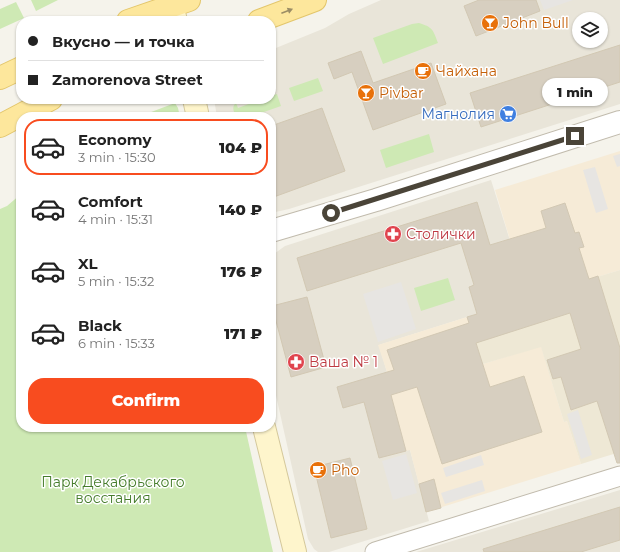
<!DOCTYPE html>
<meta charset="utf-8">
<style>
body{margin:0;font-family:Montserrat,sans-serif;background:#f6f6f6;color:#222;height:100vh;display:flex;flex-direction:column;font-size:15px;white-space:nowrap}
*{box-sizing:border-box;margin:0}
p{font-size:13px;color:#767676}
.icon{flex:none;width:22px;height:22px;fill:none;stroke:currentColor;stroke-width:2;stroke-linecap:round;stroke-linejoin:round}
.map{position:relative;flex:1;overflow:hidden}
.details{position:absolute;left:16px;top:112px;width:260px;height:320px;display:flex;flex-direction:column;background:#fff;border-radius:16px;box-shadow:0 1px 3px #0004}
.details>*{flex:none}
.guide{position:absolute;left:16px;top:16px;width:260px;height:88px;border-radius:16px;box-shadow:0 1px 3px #0004;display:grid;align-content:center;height:88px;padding:0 12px;background:#fff}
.fabs{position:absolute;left:572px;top:12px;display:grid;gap:8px}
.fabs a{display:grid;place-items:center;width:36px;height:36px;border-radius:50%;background:#fff;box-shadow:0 1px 3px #0004;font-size:20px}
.end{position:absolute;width:18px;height:18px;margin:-9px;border:5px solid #4a4438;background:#fff;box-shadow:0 0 0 2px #fff}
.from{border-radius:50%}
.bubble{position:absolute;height:28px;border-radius:14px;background:#fff;box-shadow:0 1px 3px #0004;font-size:13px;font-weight:800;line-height:28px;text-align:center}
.guide b{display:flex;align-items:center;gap:14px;height:38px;font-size:15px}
.guide b+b{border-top:1px solid #e0e0e0}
.guide i{width:10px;height:10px;background:#222}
ul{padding:7px 0 0;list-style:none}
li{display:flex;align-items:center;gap:12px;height:56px;margin:0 8px 6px;padding:0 4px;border:2px solid transparent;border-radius:16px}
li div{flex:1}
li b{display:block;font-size:15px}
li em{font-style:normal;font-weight:800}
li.current{border-color:#f84c1f}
li>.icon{width:36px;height:36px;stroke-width:1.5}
.action{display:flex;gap:8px;margin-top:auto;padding:8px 12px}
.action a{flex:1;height:46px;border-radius:16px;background:#f84c1f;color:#fff;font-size:16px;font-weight:800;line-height:46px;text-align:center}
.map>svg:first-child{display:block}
</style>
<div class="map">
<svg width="620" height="552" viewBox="0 0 620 552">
<rect width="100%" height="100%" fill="#f5f3eb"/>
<!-- residential -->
<path fill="#e9e5d9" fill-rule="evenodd" d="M381 0H620V104L289 209 271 213V117H217L214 99H271V50L325 28 349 14ZM579 19H601V41H579Z
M491 180 513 250 474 285 469 286 483 312 379 345 410 450 429 521 329 552H318L314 549 308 539 271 373V256L285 246Z
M620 490V552H416Z"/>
<!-- commercial -->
<path fill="#f6ebd7" d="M620 151V270L509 304 513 250 495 190Z
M467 317 483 364 541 346 564 422 567 421 581 464 426 512 410 450 379 458 364 402 400 392 387 372 378 345Z"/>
<!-- education -->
<path fill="#eee8d5" d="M620 270V452L581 464 567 421 564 422 541 347 483 364 467 317 482 312 472 296 469 287 474 285 509 304Z"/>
<!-- green -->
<path fill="#cee9b4" d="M31 0H58L36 11Z
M16 2 24 18 0 29V9Z
M419 23C432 27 433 29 438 43L383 64 373 38 412 24Z
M318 78 323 91 294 101 289 88Z
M277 94 281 106 250 117H236C234 112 231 107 236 103L238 108 262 99H271V96Z
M175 103 178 108 180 117H138Z
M429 134 434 152 386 168 380 150Z
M21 194V427H245L273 552H0V209L7 206Z
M448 278 455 300 421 311 414 288Z"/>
<!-- parking -->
<path fill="#e7e5e2" d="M540 0H573L544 10Z
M620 154V166L617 167 613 156Z
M595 167 608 209 596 213 583 170Z
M401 282 416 329 378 342 363 294Z
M578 410 592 455 581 459 567 414Z
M406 454 417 493 393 500 382 461Z
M481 455 484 465 446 477 443 468Z
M482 480 485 491 445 504 441 493Z"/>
<!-- building -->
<path fill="#d7cfc0" stroke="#d2c8b3" d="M479 0H536L540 11 476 36 464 6Z
M620 45V82L481 127 470 93Z
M361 51 373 83 431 63 446 104 373 130 352 72 334 79 328 63Z
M322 108 345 171 271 198V126Z
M477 202 490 245 546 228 541 211 565 203 575 233 579 232 584 247 579 248 589 279 598 276 620 348V463H617L597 401 571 410 561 377 553 379 547 360 581 349 570 313 476 343 490 387 524 376 542 432 442 464 417 387 391 395 406 451 379 458 364 402 343 408 337 387 394 370 387 350 469 323 467 317 477 314 469 287 474 285 461 243 307 291 297 258Z
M307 297 326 367 291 377 272 306Z
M350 458 367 529 331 538 314 467Z
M434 479 441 508 426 512 419 484Z
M620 507V540L581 552H484L483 549Z"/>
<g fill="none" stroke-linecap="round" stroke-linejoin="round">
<!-- minor casing -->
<g stroke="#c1bbad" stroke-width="21">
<path id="minor" d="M375 552 620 476"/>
</g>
<!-- tertiary casing -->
<g stroke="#c1bbad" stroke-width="24">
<path id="tertiary" d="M271 231 376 200 620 122"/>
</g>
<!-- secondary casing -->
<g stroke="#d4c89b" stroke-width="24">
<path id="secondary" d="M171 0 176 21
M194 99 198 117
M264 427 295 552"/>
</g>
<!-- primary casing -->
<g stroke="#e3c66b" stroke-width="24">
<path id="primary" d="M128 21 189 0
M259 21 315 0
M0 78 21 68
M0 126 51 99"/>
</g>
<!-- minor -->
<use href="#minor" stroke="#fff" stroke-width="19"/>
<!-- tertiary -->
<use href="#tertiary" stroke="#fff" stroke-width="22"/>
<!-- secondary -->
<use href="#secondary" stroke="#fef5cc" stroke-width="22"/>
<!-- primary -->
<use href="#primary" stroke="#fde79c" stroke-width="22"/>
</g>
<!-- one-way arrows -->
<defs><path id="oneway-solid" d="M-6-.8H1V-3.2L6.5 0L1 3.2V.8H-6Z"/></defs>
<use fill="#9b8d65" href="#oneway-solid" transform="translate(287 11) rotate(-21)"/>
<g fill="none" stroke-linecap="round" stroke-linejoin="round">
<!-- route -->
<path stroke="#4a4438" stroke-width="5" d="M331 213 575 136"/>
</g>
<!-- icons -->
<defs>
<g id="bar-disc" transform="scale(0.9)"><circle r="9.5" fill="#e8710a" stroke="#fff"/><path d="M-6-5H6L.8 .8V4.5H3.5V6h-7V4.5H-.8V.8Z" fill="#fff"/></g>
<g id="cafe-disc" transform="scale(0.9)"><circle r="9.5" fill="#e8710a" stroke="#fff"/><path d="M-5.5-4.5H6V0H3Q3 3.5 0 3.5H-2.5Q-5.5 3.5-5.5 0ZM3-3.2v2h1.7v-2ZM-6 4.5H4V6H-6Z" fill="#fff"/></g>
<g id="supermarket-disc" transform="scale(0.9)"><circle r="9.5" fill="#3f7fe0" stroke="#fff"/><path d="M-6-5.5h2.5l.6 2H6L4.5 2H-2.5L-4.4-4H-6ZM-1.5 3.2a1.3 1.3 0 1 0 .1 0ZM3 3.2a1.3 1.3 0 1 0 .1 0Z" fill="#fff"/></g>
<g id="pharmacy-disc" transform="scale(0.9)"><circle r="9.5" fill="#e0444e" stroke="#fff"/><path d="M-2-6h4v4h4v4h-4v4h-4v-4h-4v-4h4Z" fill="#fff"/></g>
</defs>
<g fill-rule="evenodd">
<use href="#bar-disc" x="490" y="23"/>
<use href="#cafe-disc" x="423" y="71"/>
<use href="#bar-disc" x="366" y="93"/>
<use href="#supermarket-disc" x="508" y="114"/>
<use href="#pharmacy-disc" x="393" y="234"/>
<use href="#pharmacy-disc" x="296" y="362"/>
<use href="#cafe-disc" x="318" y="470"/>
</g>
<g text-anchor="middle" stroke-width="3" stroke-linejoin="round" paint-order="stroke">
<!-- food labels -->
<g font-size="14" fill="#c56008" stroke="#fff" text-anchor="start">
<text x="503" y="28">John Bull</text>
<text x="436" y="76">Чайхана</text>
<text x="379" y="98">Pivbar</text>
<text x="331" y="475">Pho</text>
</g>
<!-- shop labels -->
<g font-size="14" fill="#366cbe" stroke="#fff" text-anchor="end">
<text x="495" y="119">Магнолия</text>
</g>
<!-- health labels -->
<g font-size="14" fill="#be3a42" stroke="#fff" text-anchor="start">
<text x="406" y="239">Столички</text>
<text x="309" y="367">Ваша № 1</text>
</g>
<!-- park labels -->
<g font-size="14" fill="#457c2b" stroke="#fff">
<text x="113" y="487">Парк Декабрьского<tspan x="113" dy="16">восстания</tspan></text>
</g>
</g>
</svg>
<div class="fabs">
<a><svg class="icon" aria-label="layers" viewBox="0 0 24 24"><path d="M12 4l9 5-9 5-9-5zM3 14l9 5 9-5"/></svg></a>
</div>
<i class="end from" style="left:331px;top:213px"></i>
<i class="end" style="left:575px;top:136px"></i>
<div class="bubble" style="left:542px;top:78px;width:66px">1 min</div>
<div class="guide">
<b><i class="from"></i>Вкусно — и точка</b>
<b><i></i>Zamorenova Street</b>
</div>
<section class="details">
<ul>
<li class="current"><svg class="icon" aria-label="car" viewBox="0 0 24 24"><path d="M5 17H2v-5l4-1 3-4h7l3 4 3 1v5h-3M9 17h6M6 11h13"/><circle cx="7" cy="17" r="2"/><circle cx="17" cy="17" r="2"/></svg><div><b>Economy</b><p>3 min · 15:30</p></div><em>104 ₽</em></li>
<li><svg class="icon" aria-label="car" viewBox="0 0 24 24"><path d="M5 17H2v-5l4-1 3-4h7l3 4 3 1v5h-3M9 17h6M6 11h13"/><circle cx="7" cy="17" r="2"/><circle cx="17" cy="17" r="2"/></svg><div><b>Comfort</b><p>4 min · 15:31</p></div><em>140 ₽</em></li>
<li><svg class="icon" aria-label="car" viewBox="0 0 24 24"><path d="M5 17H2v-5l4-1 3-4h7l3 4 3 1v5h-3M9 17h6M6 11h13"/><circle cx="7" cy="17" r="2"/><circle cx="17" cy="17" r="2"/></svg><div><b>XL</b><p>5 min · 15:32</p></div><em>176 ₽</em></li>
<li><svg class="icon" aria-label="car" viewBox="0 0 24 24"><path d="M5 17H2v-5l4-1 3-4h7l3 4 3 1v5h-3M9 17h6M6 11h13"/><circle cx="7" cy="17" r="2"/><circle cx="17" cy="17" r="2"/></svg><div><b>Black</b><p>6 min · 15:33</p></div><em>171 ₽</em></li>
</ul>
<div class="action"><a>Confirm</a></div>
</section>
</div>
